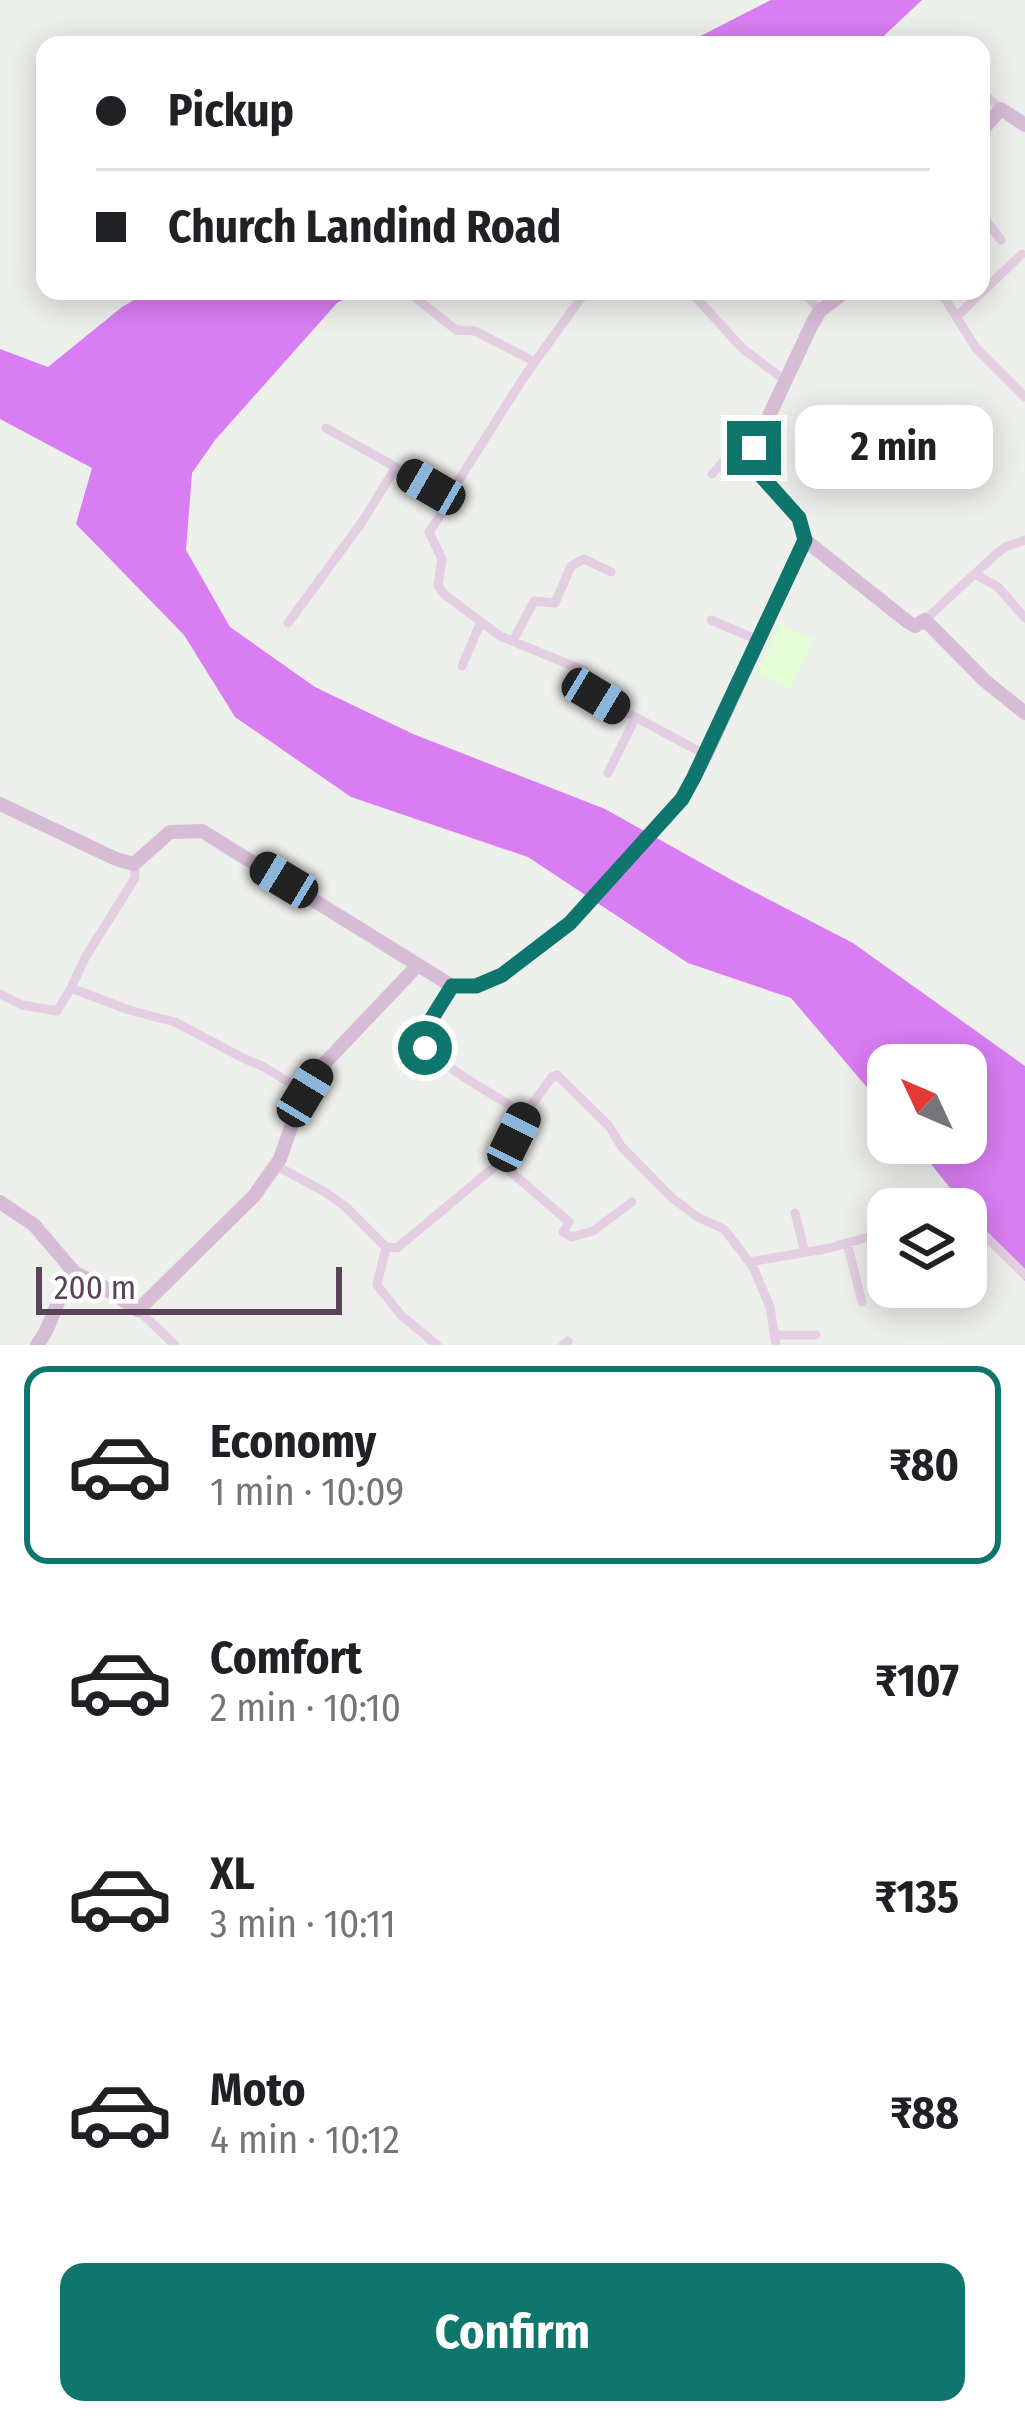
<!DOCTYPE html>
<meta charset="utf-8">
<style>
body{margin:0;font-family:"Fira Sans Condensed",sans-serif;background:#f6f6f6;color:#202124;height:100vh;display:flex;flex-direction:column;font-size:45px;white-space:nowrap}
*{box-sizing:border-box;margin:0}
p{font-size:39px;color:#757577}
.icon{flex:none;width:66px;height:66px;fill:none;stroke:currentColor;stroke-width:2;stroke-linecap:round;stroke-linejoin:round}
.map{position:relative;height:1345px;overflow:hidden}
.drawer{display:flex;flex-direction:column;background:#fff;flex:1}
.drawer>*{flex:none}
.banner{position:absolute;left:36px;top:36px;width:954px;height:264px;border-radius:24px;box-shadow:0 6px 30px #0003;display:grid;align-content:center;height:264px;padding:0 60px;background:#fff}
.needle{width:78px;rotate:314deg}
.buttons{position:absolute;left:867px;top:1044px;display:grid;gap:24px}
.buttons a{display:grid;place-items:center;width:120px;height:120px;border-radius:24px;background:#fff;box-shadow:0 6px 30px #0003;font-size:60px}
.scale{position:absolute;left:36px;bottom:30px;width:306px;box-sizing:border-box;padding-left:12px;border:6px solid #5a4259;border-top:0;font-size:33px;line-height:42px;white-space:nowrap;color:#5a4259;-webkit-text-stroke:9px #fff;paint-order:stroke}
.end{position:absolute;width:54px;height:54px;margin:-27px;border:15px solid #0f766e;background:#fff;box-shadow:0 0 0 6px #fff}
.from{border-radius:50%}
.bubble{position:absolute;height:84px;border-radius:24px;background:#fff;box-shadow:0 6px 30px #0003;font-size:39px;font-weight:700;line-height:84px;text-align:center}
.car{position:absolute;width:36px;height:72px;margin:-36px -18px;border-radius:15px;box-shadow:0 0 9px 3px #0007;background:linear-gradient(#222 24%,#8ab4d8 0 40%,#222 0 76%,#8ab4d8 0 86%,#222 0)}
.banner b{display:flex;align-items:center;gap:42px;height:114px;font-size:45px}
.banner b+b{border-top:3px solid #e0e0e0}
.banner i{width:30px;height:30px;background:#202124}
ul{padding:21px 0 0;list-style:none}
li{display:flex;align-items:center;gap:36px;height:198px;margin:0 24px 18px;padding:0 36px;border:6px solid transparent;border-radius:24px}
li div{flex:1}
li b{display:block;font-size:45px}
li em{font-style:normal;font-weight:700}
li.active{border-color:#0f766e}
li>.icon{width:108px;height:108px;stroke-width:1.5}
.primary-button{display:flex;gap:24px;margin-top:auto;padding:24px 60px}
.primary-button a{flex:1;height:138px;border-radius:24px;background:#0f766e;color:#fff;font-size:48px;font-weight:700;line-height:138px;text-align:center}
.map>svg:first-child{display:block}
</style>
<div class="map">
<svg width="1025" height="1345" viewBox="0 0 1025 1345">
<rect width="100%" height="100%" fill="#edefeb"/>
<!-- medical -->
<path fill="#e4fdd7" d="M780 623 814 639 790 689 756 673Z"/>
<!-- water -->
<path fill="#d97df3" d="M771 0H922L874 45H683Z
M149 291H359L337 303 215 440 192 473 186 550 230 627 315 687 413 734 605 809 737 883 853 943 1025 1066V1281L914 1143H966V1065H888V1112L791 998 688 963 528 857 351 797 235 717 184 635 76 524 92 468 0 419V349L48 367 122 307Z"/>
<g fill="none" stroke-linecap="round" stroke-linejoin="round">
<!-- street -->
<path stroke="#e3cee2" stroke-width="9" d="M981 92 1001 109
M981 214 1001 240
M690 291 743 349 786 381
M803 291 820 311
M940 291 976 348 1025 397
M417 299 456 330 475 331 535 362
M957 316 1022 254
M326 428 431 487 452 491 450 501 429 532 442 559 438 586 445 595 500 636 585 671 593 680 592 692 596 696 706 755
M712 474 729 455 752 462
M452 491 524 377 581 298 591 291
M975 574 998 587 1025 618
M711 620 758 640
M925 620 995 555 1005 547 1025 540
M288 623 362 522 396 467
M513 641 534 601 555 603 571 566 584 559 611 572
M462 666 481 622
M608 773 635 719
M134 864 135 878 85 958 71 988 129 1010 175 1022 243 1058 264 1067 306 1093
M452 986 420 1039C438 1066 496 1096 525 1114L552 1077 557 1075 609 1126 621 1146 672 1198 699 1218 724 1229 753 1267 770 1307 776 1345
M0 994 22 1005 57 1011 71 988
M525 1114 504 1159 510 1171 569 1222 563 1232 572 1237 593 1231 632 1202
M275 1165 325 1192 346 1207 386 1247 377 1285 401 1315 437 1345
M795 1213 805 1252
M966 1217 1025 1275
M847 1243 862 1302
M386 1247 397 1248 504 1159
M749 1262 830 1248 888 1231
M138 1310 175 1345
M774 1335H816
M563 1345 568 1341"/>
<!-- secondary -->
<path stroke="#d7bcd5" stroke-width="14" d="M981 131 1001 109 1025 125
M805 540 908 622 915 626 925 620 985 681 1025 713
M0 804 116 859 134 864 170 832 202 831 452 986H476L502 975 570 923 682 799 706 755 805 540 799 518 755 468 752 462 754 448 812 324 820 311 846 291
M0 1202 34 1225 75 1273 100 1285 138 1310 254 1196 280 1159 299 1104 321 1067 418 965
M37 1345C54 1324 56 1294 75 1273"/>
</g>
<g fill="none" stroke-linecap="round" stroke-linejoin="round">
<!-- route -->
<path stroke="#0f766e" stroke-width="15" d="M425 1048 419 1039 452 986H476L502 975 570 923 682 799 694 777 805 540 799 518 755 469 752 462 754 448"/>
</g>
</svg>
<div class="buttons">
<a><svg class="needle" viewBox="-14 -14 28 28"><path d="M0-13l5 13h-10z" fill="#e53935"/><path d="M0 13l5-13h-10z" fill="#757577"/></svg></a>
<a><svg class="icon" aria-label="layers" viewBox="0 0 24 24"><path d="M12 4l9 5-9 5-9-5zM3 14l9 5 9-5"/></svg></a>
</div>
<div class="scale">200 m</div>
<i class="end from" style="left:425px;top:1048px"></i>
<i class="end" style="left:754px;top:448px"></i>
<div class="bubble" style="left:795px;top:405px;width:198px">2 min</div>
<i class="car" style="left:431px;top:487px;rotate:300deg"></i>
<i class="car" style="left:596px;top:696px;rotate:121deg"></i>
<i class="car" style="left:284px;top:880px;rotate:301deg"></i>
<i class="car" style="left:305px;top:1093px;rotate:31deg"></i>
<i class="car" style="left:514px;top:1137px;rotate:26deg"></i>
<div class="banner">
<b><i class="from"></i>Pickup</b>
<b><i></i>Church Landind Road</b>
</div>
</div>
<section class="drawer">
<ul>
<li class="active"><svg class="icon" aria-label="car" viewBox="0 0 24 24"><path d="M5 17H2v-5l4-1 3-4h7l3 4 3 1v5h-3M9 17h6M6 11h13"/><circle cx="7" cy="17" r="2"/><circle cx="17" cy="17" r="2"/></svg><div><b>Economy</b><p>1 min · 10:09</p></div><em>₹80</em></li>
<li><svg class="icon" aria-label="car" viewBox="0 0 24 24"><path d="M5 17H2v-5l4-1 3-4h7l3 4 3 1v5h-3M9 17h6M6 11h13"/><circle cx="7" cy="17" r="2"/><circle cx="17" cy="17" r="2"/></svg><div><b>Comfort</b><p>2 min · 10:10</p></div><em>₹107</em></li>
<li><svg class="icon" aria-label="car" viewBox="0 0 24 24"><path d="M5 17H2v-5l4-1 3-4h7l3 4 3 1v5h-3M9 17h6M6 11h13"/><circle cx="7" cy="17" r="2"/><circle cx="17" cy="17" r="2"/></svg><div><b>XL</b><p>3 min · 10:11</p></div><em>₹135</em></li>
<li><svg class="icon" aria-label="car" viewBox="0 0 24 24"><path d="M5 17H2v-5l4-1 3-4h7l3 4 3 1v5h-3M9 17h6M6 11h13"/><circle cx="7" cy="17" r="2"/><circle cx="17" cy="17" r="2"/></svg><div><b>Moto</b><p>4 min · 10:12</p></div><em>₹88</em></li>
</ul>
<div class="primary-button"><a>Confirm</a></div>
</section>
